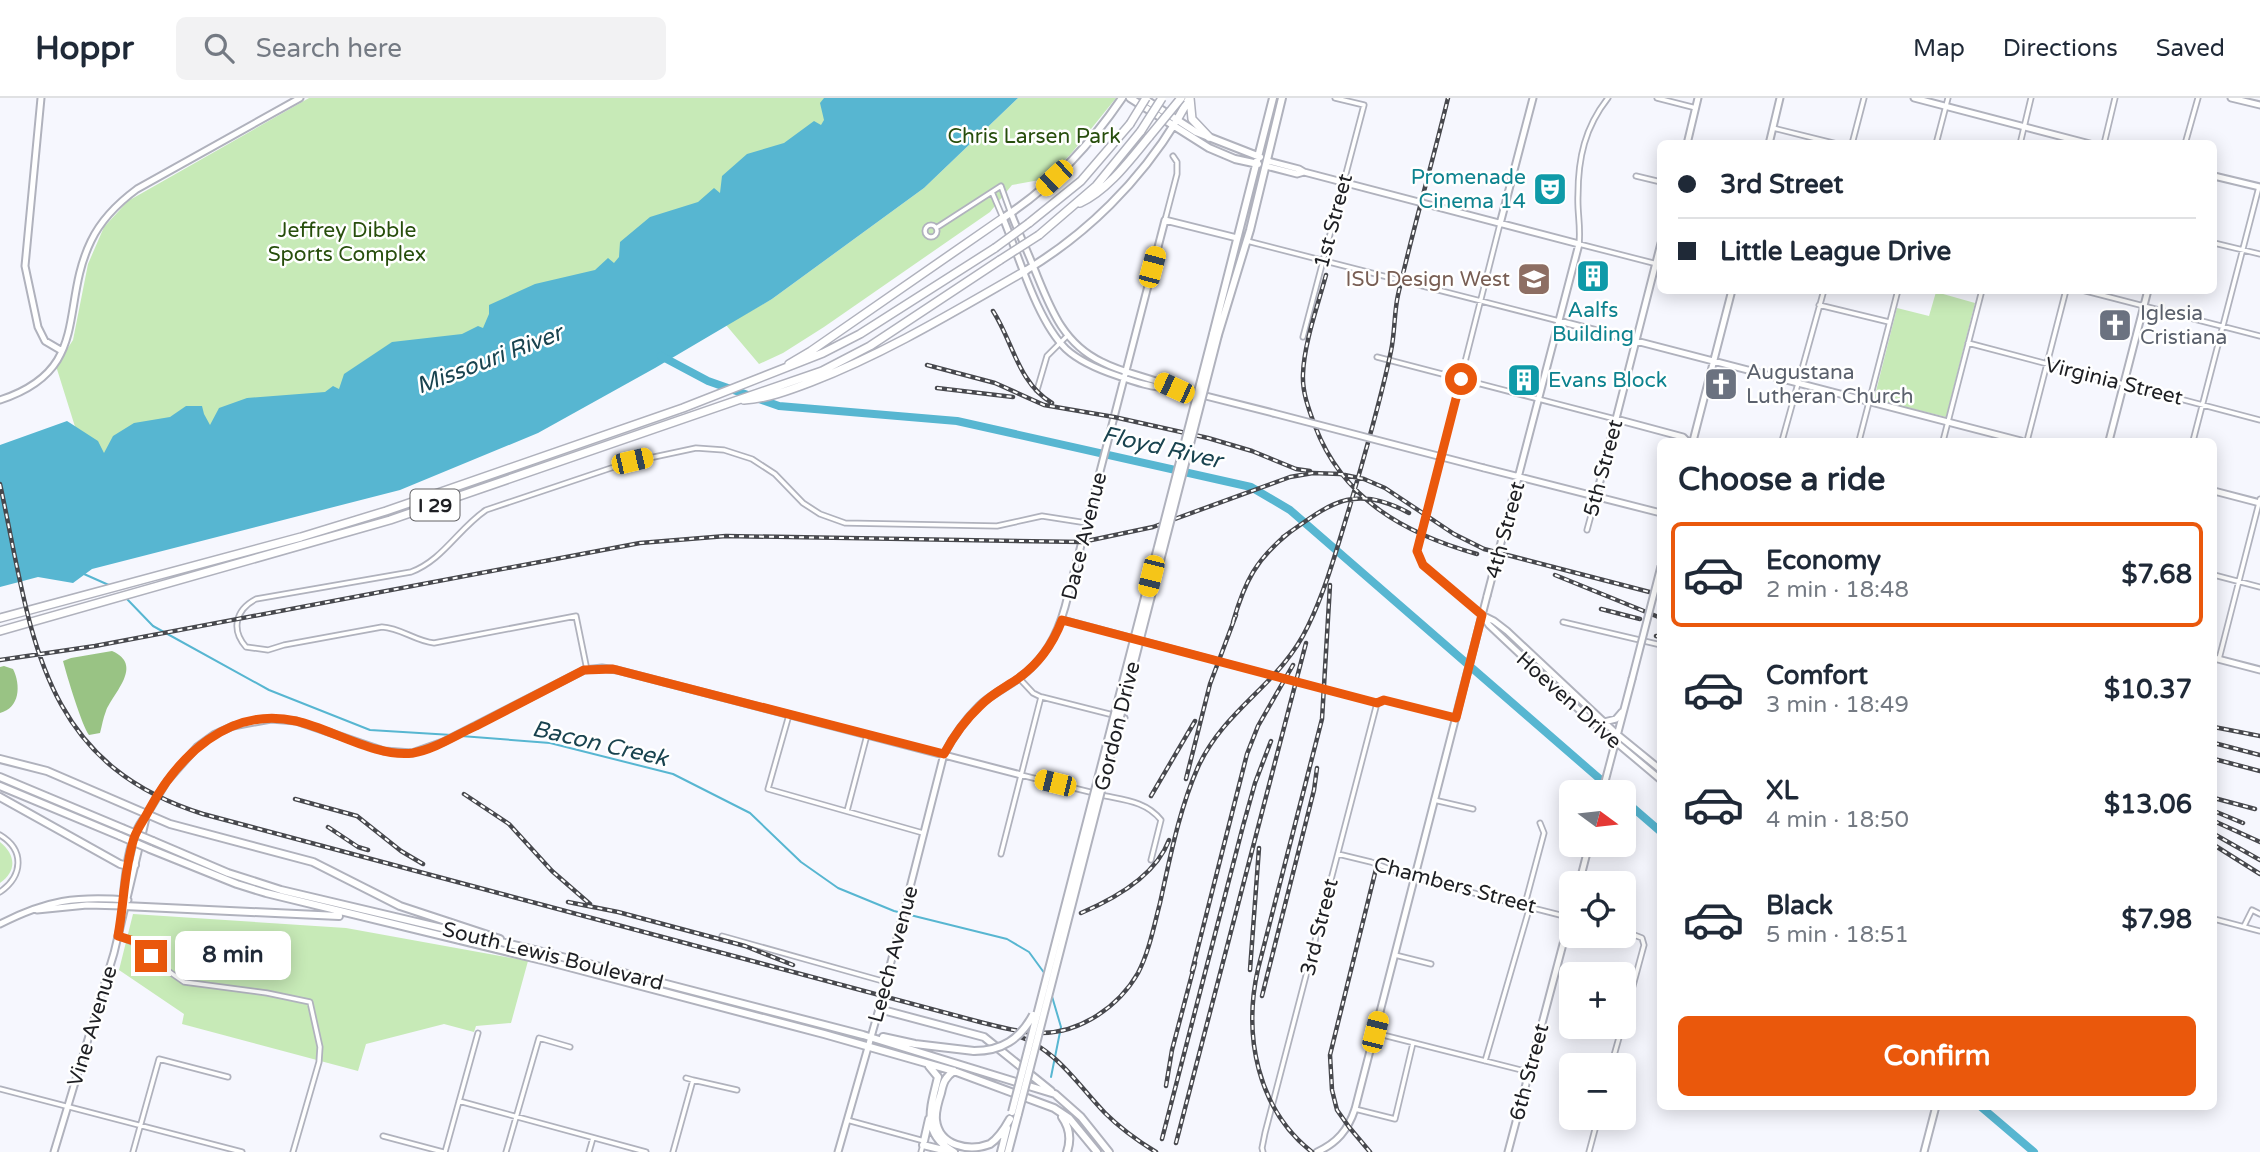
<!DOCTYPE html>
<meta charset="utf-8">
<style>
body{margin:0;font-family:"Varela Round",sans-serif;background:#f2f2f3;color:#1f2937;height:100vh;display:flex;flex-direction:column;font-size:26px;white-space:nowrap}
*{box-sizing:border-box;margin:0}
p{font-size:23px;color:#747a83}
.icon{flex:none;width:38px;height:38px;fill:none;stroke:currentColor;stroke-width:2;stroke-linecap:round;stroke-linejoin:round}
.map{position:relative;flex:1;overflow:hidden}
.side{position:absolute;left:1657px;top:340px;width:560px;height:672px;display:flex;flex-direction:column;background:#fff;border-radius:10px;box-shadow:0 4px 18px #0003}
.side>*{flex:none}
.guide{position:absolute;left:1657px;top:42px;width:560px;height:154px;border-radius:10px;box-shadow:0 4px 18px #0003;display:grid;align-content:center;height:154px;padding:0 21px;background:#fff}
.needle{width:46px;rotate:105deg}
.fabs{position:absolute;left:1559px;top:682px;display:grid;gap:14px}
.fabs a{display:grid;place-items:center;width:77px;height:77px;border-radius:10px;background:#fff;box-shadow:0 4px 18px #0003;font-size:35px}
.end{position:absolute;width:32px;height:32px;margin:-16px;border:9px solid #ea580c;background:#fff;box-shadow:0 0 0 4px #fff}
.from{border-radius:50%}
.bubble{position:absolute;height:49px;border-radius:10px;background:#fff;box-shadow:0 4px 18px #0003;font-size:23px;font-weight:700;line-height:49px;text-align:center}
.car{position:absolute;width:21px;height:42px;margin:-21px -10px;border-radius:9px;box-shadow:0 0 5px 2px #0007;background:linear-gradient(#f5c518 24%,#345 0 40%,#f5c518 0 76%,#345 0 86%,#f5c518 0)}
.guide b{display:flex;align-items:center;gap:24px;height:66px;font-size:26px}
.guide b+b{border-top:2px solid #e0e1e3}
.guide i{width:18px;height:18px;background:#1f2937}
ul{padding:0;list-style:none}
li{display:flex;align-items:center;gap:21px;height:105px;margin:0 14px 10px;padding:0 7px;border:4px solid transparent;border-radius:10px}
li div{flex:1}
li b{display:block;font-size:26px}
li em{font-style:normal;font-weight:700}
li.current{border-color:#ea580c}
li>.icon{width:63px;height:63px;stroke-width:1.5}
h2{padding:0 21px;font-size:32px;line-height:84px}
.action{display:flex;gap:14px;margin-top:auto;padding:14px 21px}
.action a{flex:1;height:80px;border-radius:10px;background:#ea580c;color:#fff;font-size:28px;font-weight:700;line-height:80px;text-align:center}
header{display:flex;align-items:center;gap:42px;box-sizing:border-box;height:98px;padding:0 35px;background:#fff;border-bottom:2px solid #e0e1e3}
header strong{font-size:33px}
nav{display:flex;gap:38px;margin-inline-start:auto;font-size:24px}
.search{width:490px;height:63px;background:#f2f2f3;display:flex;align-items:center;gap:18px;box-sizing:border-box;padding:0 24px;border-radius:10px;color:#747a83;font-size:26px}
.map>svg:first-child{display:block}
</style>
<header>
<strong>Hoppr</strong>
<div class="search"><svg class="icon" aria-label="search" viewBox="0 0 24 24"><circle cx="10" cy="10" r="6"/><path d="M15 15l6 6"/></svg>Search here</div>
<nav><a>Map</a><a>Directions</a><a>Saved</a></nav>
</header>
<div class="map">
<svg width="2260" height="1054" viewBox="0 0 2260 1054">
<rect width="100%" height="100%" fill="#f6f7fe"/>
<!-- green -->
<path fill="#c7eab7" d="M309 0H858L652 157 413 272 87 367 56 268 73 242 88 166 104 129 128 103Z
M1018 0H1116L1070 57 1045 81 1012 87 990 114 824 229 783 255 759 266 726 227 772 201 924 90Z
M1936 194 1975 205 1946 319 1874 301 1897 210 1929 218Z
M0 744C16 757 17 773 0 785Z
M133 816 346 830 528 863 511 925 476 928 474 934 444 926 366 946 358 973 182 926 184 916 119 872Z"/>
<!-- forest -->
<path fill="#99c384" d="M112 553C144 567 114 594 106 613 103 620 102 628 100 635L89 637C82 628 67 578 63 563L71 560Z
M4 568 13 571C21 587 20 610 0 615V569Z"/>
<!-- water -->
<path fill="#57b6d1" d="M824 0H1018L924 90 772 201 655 270 538 335 400 392 92 471 73 485 38 479 0 489V347L67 323 98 343 104 355 113 338 134 325 170 319 186 308H202L204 316 210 327 219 310 247 300 325 294 333 288 339 291 344 276 392 244 462 236 478 228 483 230 489 216V207L535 186 595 172 608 160 614 165 619 159 620 144 650 119 698 104 714 90 720 95 722 78 747 56 784 45 814 23 821 27 824 22 820 5Z"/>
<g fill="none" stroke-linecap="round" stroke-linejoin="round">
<!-- stream -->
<path stroke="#57b6d1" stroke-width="2" d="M84 476 111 488
M126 500 153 528 269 592 370 632 452 637
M461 638 550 645 673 676 750 715 801 764 838 790 894 813 1007 841 1029 854 1045 876
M1051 979 1061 929 1051 895"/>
<!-- river -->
<path stroke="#57b6d1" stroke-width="8" d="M661 258 708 283 779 308 957 323 1251 389 1290 412 1616 695
M1624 702 1661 734
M1980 1008 2034 1054"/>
<!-- street casing -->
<g stroke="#b0b2bd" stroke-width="7">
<path id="street" d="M1608 0C1585 29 1578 60 1578 97 1577 114 1581 128 1579 146L1661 167
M1657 0 1696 10
M1773 30 1837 46
M1852 46 1864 0
M1936 46 1948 0
M2020 46 2031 0
M2104 46 2115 0
M2185 46 2198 0
M1636 78 1661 84
M992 94 1003 120
M1165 122 1177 76V64L1173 58
M925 133a6 6 0 1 1 12 0a6 6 0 1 1-12 0Z
M936 130 1001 88 1010 113
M1247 143 1559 223
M2214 145 2260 156
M2082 192 2260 238
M1819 207 1889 224
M1303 239 1364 7 1335 0
M1968 245 2260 322
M1377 259 1615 321
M1037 292 1047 258 1067 238
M1782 343 1824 192
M1859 343 1898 192
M1943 343 1982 192
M2027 343 2066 192
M2193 343 2259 89
M1587 432 1596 399
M2214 477 2260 489
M1482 517 1423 467 1417 453 1500 126
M1062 521 1377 605 1384 602 1456 620
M1563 524 1661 547
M2219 561 2260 401
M587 572 576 518 434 545C415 543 401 530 382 529L284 547 268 552 246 549C231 532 235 512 256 501L411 474C443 462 458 431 486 412L626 365 696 350 724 352 752 361 775 376 803 405 820 416 845 425 997 428 1042 418 1087 425
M1042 599 1125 620
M789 617 768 691 923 735
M1021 677 1094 695
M1101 697C1124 702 1146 703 1161 722L1151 762
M1434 702 1473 711
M847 713 867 637
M0 737C25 752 23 778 0 794
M1001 756 1041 599 1033 595 1019 580
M1338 756 1371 764 1411 779 1572 820
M1525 806 1544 735 1540 725
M2214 821 2260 833
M2244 828 2252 812 2260 816
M1624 833 1642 840 1644 847 1624 921
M118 838 141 848 161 868 184 884 267 895 310 904 320 949 319 964 293 1054
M722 838 886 884
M1395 857 1431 866
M1375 935 1529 974
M1485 963 1530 808
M1611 968 1622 929
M686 980 693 982
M0 991 242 1054
M459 1003 646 1054
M1355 1011 1395 1021 1413 945
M847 1022 924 1043 921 1054
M383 1038 443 1054
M133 1054 159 961 228 979
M445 1054 478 935
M506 1054 539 940 570 949
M589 1054 593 1040
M673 1054 693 982 737 992
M1263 1054 1262 1050 1265 1035 1377 605
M1589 1054 1598 1020"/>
</g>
<!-- secondary casing -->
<g stroke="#b0b2bd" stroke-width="9">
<path id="secondary" d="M41 0 25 168 38 229 45 243 62 253
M1914 0 2090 46
M2231 0 2260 7
M1687 46 1698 0
M1769 46 1780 0
M1268 63 1299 71 1304 74 1579 146 1508 418
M1266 68 1297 76 1304 74
M2214 78 2260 89
M1011 115C1018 134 1027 152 1034 170 1050 209 1062 245 1102 264 1125 276 1150 279 1174 290L1273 315
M1003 120C1019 158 1037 223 1066 251 1080 264 1100 272 1118 278 1135 284 1153 290 1171 290
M1500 126 1533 0
M1559 223 2021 343
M0 302C92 272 59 209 91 143 101 122 118 105 137 91L300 0
M1616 321 1683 339 1687 343
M1693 343 1732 192
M2109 343 2148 192
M1484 370 1661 415
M2214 393 2260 405
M1596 399 1661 145
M1482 517 1489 527 1592 624 1661 682
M1482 517 1494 523 1507 533 1618 637 1661 672
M2214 560 2260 572
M1604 624 1616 621 1622 614
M1602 695 1632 581
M1579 786 1589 747
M123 803C125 777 128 739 145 719
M37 812 87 807 124 808
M0 826C47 802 76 798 128 802
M54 1054 114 855 147 716 167 683 197 649 215 636 233 628 271 621 296 623 384 653 412 655 443 644 584 572 602 570 617 572 1021 677
M838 1054 879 911 944 656C953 639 964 623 979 608 990 597 1006 590 1019 580 1044 562 1057 538 1065 509L1165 122 1237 140
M1317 1054C1337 1045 1348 1032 1355 1011L1487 498
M1508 1054 1572 812
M1924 1054 1936 1008"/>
</g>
<!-- primary casing -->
<g stroke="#b0b2bd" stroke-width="10">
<path id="primary" d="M1130 0 1209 50 1235 61 1258 66
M1143 0 1196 34 1260 59
M1003 120C1051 89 1090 47 1122 0
M1025 173C1087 136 1140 83 1177 22
M1213 236 1273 0
M1218 237 1250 132 1282 0
M0 661 47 673 170 726 313 764 400 808 500 841
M0 679 122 730
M0 688 120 738
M0 699 120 766 128 768 135 767
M153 743 228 775 281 792 539 853 863 937 1055 996 1081 1019 1109 1054
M150 751 237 786 266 795 550 864 824 936 954 973 1054 1010 1069 1020 1097 1054
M124 808 339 818
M879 911 984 939 1051 993
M883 939 915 946 974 953
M929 968 938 979C931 1009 920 1035 954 1054
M954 973C945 979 943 985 941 995 938 1004 935 1013 936 1022 939 1048 969 1054 990 1046 999 1040 1005 1030 1010 1021
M1062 1019C1070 1030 1071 1042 1067 1054
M924 1043 929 1021
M923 1047 951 1054
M1001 1054 1007 1030
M1008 1054 1018 1016"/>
</g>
<!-- highway casing -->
<g stroke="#b0b2bd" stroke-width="10">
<path id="highway" d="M1190 0 1192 21 1209 39
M1177 22 1189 1
M1080 105C1108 92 1130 62 1149 39
M1029 125 1081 83 1130 26
M1039 137 1096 88 1141 33
M789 266 811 253 1003 120
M744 302C766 301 790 292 811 284 886 255 955 213 1025 173
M0 520 301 439 386 413 683 310 823 255 860 236 995 150
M0 533 390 422 822 273 870 248 1000 162"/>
</g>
<!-- street -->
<use href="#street" stroke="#fff" stroke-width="3.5"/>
<!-- secondary -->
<use href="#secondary" stroke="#fff" stroke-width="5"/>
<!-- primary -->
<use href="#primary" stroke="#fff" stroke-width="6"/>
<!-- highway -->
<use href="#highway" stroke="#fff" stroke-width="7"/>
<!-- rail casing -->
<g stroke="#47484d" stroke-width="4.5">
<path id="rail" d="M1326 177C1318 207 1304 245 1303 276 1302 294 1309 312 1315 328 1343 402 1406 436 1477 456
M993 213C1013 244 1018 285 1052 305
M927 267 995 285 1044 307 1114 319 1208 340 1252 353 1296 371 1310 373
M937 290 1013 299
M0 386C32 533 37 664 203 716L980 924C1000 929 1021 935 1041 935 1081 935 1119 908 1138 875 1149 854 1154 828 1160 805 1170 760 1179 712 1198 669 1226 609 1280 587 1308 528 1326 491 1337 450 1349 411 1364 359 1380 306 1391 253 1395 234 1394 215 1398 197 1413 131 1432 66 1448 0
M1283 439C1329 407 1352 384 1409 415
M1555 477 1661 520
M1601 511 1640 521
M1233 524C1245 483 1256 461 1290 434
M1656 538 1661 539
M0 562 95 548 640 445 726 438 1082 444 1153 429 1290 379 1313 375 1340 376 1364 381 1385 390 1454 436 1484 451 1661 497
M2214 629 2260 638
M2214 645 2260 657
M2214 661 2260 673
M1186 681 1210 586 1236 517
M464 696 509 726 552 773 590 806
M1151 698 1195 623
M2214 700 2255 711
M295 701 357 718 401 753 423 766
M2214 713 2243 725
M2214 723 2260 744
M328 729 358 749 368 752
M2214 736 2260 762
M2214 747 2260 776
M568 804 618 814 745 848 793 867
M1081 815C1114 801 1156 777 1169 742
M1250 872 1259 750
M1192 873 1247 656 1258 628 1293 567
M1262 898 1314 692 1317 670
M1016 937C1056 951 1077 986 1105 1015 1120 1030 1138 1043 1156 1054
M1166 988 1172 952 1195 865
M1162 1041 1243 728 1255 685 1271 643
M1176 1045 1306 545
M1312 1054C1257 1011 1243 937 1258 871L1322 621 1330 487
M1370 1054 1349 1029 1337 1012 1332 992 1330 957 1376 771"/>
</g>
<!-- rail -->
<use href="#rail" stroke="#fff" stroke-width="2" stroke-dasharray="5" stroke-linecap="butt"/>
<!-- secondary-bridge casing -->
<g stroke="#b0b2bd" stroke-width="9" stroke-linecap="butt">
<path id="secondary-bridge" d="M1273 315 1484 370
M1487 498 1508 418
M1632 581 1661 468"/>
</g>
<!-- primary-bridge casing -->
<g stroke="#b0b2bd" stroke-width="10" stroke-linecap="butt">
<path id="primary-bridge" d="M122 730 153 743
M120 738 150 751
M974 953C1002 953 1020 941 1033 917
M1012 1014 1213 236
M1018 1016 1218 237"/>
</g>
<!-- highway-bridge casing -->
<g stroke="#b0b2bd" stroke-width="10" stroke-linecap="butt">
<path id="highway-bridge" d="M1130 26 1146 0
M1141 33 1162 0
M1149 39 1181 0
M995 150 1029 125
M1000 162 1039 137"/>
</g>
<!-- secondary-bridge -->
<use href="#secondary-bridge" stroke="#fff" stroke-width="5"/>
<!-- primary-bridge -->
<use href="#primary-bridge" stroke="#fff" stroke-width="6"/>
<!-- highway-bridge -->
<use href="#highway-bridge" stroke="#fff" stroke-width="7"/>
</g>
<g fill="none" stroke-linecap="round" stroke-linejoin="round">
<!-- route -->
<path stroke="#ea580c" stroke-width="9" d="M151 858 134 843 118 838C124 805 124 772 134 740 138 729 144 722 149 712 178 658 229 608 296 623 332 631 376 660 413 655 435 651 456 637 476 628 512 609 548 591 584 572L613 571 944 656C953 639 965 622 980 608 990 597 1004 590 1016 582 1038 567 1053 546 1062 522L1377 605 1384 602 1456 620 1482 517 1423 467 1417 453 1461 281"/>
</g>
<!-- icons -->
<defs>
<g id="theatre-square" transform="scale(1.75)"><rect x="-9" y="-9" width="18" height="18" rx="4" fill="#0f9aa8" stroke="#fff"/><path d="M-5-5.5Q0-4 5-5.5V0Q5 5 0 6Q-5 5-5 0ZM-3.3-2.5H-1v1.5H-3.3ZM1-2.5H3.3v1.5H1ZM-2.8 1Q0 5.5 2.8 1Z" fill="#fff"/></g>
<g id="building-square" transform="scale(1.75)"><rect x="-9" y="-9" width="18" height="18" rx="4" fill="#0f9aa8" stroke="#fff"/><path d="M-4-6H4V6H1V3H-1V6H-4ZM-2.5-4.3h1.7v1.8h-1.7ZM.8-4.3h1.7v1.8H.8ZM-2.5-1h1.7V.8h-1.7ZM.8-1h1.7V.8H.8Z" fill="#fff"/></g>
<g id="university-square" transform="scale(1.75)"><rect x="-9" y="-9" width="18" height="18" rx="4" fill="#8d6e63" stroke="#fff"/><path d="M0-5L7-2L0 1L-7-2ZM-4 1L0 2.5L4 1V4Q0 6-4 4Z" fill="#fff"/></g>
<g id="church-square" transform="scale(1.75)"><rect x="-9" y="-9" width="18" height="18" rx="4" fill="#6b7280" stroke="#fff"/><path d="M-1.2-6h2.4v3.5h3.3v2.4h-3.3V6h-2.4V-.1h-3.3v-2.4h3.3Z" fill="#fff"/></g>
</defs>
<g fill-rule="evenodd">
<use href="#theatre-square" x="1550" y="91"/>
<use href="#building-square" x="1593" y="178"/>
<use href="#university-square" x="1534" y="181"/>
<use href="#church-square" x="2115" y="227"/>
<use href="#building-square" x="1524" y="282"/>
<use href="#church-square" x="1721" y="286"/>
</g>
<g text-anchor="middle" stroke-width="5" stroke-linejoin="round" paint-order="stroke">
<!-- shield labels -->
<rect fill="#fff" stroke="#626265" stroke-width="2" x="410.5" y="391.5" width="49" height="31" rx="5"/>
<g font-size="19" font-weight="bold" fill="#1e1f23">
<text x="435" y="414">I 29</text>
</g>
<!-- park labels -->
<g font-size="21" fill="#274e0c" stroke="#fff">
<text x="1034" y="45">Chris Larsen Park</text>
<text x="347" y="139">Jeffrey Dibble<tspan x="347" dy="24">Sports Complex</tspan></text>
</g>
<!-- culture labels -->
<g font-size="21" fill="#0d838f" stroke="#fff" text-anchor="end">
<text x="1526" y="86">Promenade<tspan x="1526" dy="24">Cinema 14</tspan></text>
<text x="1593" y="219" text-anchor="middle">Aalfs<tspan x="1593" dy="24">Building</tspan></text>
<text x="1548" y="289" text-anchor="start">Evans Block</text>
</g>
<!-- street labels -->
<g font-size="21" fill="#1e1f23" stroke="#fff">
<text transform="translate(1333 123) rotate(-75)" y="7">1st Street</text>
<text transform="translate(2114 283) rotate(14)" y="7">Virginia Street</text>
<text transform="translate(1603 370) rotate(-75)" y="7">5th Street</text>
<text transform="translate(1505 432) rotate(-75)" y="7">4th Street</text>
<text transform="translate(1084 438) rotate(-76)" y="7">Dace Avenue</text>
<text transform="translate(1569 602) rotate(42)" y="7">Hoeven Drive</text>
<text transform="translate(1117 628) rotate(-76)" y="7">Gordon Drive</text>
<text transform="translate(1455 787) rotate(15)" y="7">Chambers Street</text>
<text transform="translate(1319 829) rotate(-76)" y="7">3rd Street</text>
<text transform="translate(893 856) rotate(-75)" y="7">Leech Avenue</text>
<text transform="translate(553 858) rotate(14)" y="7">South Lewis Boulevard</text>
<text transform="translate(92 928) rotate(-73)" y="7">Vine Avenue</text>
<text transform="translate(1529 974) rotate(-75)" y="7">6th Street</text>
</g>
<!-- education labels -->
<g font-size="21" fill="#785e54" stroke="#fff" text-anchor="end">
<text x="1510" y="188">ISU Design West</text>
</g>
<!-- worship labels -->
<g font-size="21" fill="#5b616d" stroke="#fff" text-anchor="start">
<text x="2140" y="222">Iglesia<tspan x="2140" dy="24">Cristiana</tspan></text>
<text x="1746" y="281">Augustana<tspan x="1746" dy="24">Lutheran Church</tspan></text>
</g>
<!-- water labels -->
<g font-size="23" font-style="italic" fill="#19434f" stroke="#fff">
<text transform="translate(489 261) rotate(-21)" y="8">Missouri River</text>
<text transform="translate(1162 349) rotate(13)" y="8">Floyd River</text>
<text transform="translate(600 645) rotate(13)" y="8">Bacon Creek</text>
</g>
</g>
</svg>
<div class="fabs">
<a><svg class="needle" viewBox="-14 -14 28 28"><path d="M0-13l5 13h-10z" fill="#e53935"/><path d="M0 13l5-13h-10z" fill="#747a83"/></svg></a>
<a><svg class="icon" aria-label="locate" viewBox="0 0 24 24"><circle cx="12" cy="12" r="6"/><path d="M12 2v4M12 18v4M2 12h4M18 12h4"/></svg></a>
<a>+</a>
<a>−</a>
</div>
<i class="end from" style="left:1461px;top:281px"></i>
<i class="end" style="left:151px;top:858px"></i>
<div class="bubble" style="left:175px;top:833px;width:116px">8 min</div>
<i class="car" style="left:1054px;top:80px;rotate:227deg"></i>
<i class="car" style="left:1152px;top:169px;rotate:15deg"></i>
<i class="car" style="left:1174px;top:290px;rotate:295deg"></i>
<i class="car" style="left:632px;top:363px;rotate:77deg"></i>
<i class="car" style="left:1151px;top:478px;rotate:194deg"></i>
<i class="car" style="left:1055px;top:685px;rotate:284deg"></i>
<i class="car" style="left:1375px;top:934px;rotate:14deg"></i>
<div class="guide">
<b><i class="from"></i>3rd Street</b>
<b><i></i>Little League Drive</b>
</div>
<section class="side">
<h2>Choose a ride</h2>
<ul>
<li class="current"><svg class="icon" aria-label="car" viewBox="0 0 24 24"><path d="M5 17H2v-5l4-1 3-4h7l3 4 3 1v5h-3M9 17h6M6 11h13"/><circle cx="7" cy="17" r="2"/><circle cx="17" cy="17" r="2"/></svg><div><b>Economy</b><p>2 min · 18:48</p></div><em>$7.68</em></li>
<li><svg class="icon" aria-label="car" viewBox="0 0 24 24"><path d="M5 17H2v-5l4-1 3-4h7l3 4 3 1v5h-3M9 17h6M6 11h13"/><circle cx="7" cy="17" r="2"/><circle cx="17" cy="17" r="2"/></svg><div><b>Comfort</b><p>3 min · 18:49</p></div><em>$10.37</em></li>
<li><svg class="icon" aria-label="car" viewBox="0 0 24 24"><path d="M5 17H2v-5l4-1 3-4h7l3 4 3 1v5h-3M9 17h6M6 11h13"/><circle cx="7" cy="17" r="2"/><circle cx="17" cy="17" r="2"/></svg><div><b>XL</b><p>4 min · 18:50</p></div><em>$13.06</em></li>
<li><svg class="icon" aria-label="car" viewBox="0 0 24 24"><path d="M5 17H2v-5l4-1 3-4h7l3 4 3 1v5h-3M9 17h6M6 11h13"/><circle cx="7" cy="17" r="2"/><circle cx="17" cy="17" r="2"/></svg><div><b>Black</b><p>5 min · 18:51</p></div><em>$7.98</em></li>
</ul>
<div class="action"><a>Confirm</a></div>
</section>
</div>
